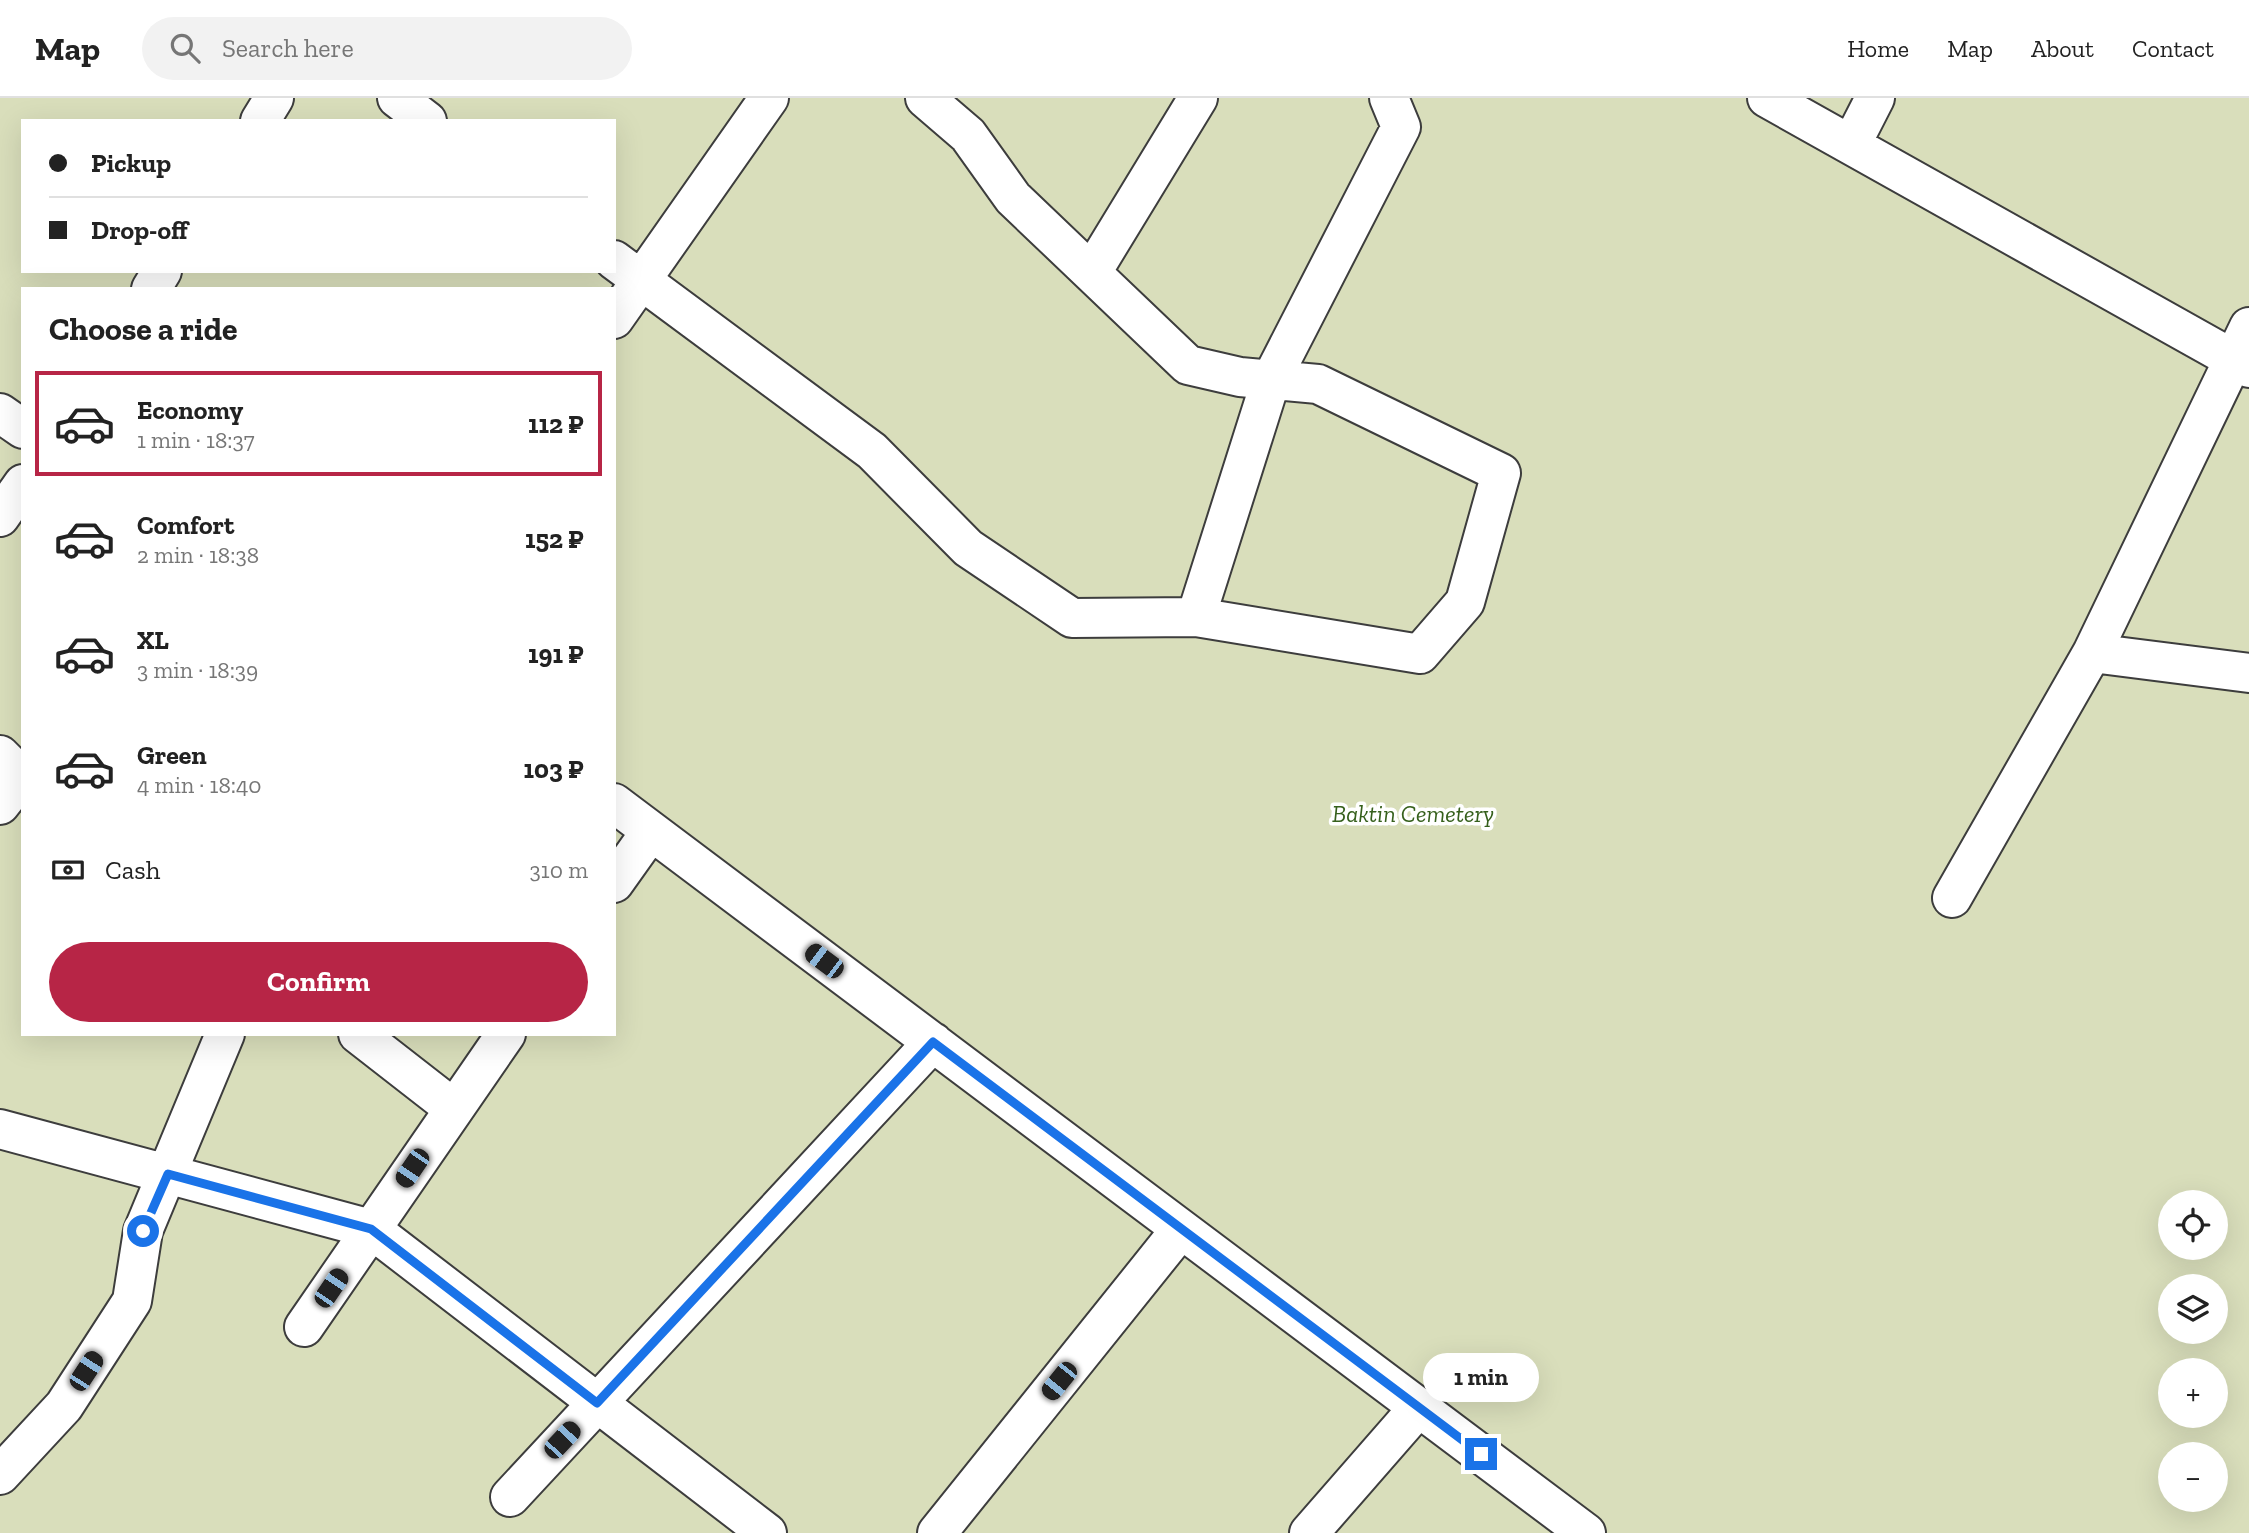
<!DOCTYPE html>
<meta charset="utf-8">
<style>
body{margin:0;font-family:"Zilla Slab",serif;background:#f2f2f2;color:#222;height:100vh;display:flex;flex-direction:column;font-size:26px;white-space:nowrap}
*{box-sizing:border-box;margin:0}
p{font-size:23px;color:#767676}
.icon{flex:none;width:38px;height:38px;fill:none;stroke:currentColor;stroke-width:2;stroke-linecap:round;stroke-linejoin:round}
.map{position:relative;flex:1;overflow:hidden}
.details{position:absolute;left:21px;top:189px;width:595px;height:749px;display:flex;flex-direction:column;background:#fff;border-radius:0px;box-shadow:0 7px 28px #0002}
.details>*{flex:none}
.guide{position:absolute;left:21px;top:21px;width:595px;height:154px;border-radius:0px;box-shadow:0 7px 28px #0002;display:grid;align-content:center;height:154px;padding:0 28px;background:#fff}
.fabs{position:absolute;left:2158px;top:1092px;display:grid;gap:14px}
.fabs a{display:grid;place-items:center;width:70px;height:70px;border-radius:50%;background:#fff;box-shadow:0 7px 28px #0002;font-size:35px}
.end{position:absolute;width:32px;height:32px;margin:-16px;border:9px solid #1a73e8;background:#fff;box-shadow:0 0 0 4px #fff}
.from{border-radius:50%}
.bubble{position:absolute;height:49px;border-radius:24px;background:#fff;box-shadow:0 7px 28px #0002;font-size:23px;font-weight:800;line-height:49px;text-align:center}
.car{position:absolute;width:21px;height:42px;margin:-21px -10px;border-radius:9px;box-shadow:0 0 5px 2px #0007;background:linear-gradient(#222 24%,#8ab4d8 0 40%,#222 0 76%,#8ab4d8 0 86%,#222 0)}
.guide b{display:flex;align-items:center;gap:24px;height:66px;font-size:26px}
.guide b+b{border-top:2px solid #e0e0e0}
.guide i{width:18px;height:18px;background:#222}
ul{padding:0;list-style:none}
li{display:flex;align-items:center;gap:21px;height:105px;margin:0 14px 10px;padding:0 14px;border:4px solid transparent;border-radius:0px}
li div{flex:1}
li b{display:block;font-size:26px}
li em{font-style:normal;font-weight:800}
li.on{border-color:#b72546}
li>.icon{width:63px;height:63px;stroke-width:1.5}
h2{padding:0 28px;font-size:32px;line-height:84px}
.pay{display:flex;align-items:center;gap:18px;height:77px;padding:0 28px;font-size:26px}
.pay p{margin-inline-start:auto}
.action{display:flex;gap:14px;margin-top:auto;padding:14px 28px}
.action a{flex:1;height:80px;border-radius:42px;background:#b72546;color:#fff;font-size:28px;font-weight:800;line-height:80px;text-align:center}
header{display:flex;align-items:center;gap:42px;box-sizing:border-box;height:98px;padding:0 35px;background:#fff;border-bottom:2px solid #e0e0e0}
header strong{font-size:33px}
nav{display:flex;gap:38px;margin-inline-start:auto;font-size:24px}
.search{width:490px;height:63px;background:#f2f2f2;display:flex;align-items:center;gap:18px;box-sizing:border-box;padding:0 24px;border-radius:38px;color:#767676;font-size:26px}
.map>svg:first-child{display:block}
</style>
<header>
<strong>Map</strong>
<div class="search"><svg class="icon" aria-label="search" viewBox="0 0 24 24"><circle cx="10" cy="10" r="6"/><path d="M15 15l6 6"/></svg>Search here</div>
<nav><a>Home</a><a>Map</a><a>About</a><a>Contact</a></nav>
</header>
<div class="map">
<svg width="2249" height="1435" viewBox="0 0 2249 1435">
<rect width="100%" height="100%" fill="#fff6e7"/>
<!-- cemetery -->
<path fill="#d9debb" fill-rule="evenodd" d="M0 0H2249V1435H0ZM23 23H614V173H23ZM23 191H614V936H23ZM2170 1104H2216V1150H2170ZM2170 1188H2216V1234H2170ZM2170 1272H2216V1318H2170ZM2170 1356H2216V1402H2170Z"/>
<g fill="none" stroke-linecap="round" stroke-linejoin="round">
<!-- minor casing -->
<g stroke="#3d3d3d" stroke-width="42">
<path id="minor" d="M397 0 427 23
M1767 0 2249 270
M260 23 274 0
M1851 47 1875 0
M614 162 872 353 968 450 1072 520 1196 519 1420 556 1465 504 1501 375 1318 286 1240 279 1188 267 1013 100 968 37 925 0
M1092 174 1198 0
M151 191 162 173
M614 221 769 0
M0 315 23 331
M0 419 23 386
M1196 519 1271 282 1401 29 1389 0
M2092 555 2249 575
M0 657 23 680
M614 705 1586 1435
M0 707 22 679
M614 785 651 733
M1952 800 2092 555 2249 229
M358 936 453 1010
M0 1031 371 1131 767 1435
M304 1229 506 936
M0 1377 64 1308 132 1203 143 1133 225 936
M510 1399 933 944
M937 1435 1181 1131
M1309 1435 1419 1309"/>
</g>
<!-- minor -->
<use href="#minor" stroke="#fff" stroke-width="38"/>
</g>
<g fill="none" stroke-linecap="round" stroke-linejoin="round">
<!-- route -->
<path stroke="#1a73e8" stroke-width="9" d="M143 1133 168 1076 371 1131 597 1305 933 944 1481 1356"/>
</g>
<g text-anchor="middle" stroke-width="7" stroke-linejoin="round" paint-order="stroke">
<!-- park labels -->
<g font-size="24" font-style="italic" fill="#36601c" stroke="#fff">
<text x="1413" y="724">Baktin Cemetery</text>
</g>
</g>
</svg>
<div class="fabs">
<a><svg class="icon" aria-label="locate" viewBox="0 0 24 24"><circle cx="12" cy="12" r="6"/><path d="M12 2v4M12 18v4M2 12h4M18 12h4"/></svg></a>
<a><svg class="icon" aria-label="layers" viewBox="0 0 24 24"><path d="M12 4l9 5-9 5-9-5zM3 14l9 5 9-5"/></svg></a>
<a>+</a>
<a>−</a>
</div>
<i class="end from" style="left:143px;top:1133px"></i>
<i class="end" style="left:1481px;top:1356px"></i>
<div class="bubble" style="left:1423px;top:1255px;width:116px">1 min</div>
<i class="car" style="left:824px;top:863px;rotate:307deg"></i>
<i class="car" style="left:412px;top:1070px;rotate:214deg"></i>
<i class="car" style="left:331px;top:1190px;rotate:34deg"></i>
<i class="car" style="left:86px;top:1273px;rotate:33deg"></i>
<i class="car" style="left:1059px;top:1283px;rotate:219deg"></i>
<i class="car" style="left:562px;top:1342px;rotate:43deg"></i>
<div class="guide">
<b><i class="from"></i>Pickup</b>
<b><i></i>Drop-off</b>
</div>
<section class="details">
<h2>Choose a ride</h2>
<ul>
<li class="on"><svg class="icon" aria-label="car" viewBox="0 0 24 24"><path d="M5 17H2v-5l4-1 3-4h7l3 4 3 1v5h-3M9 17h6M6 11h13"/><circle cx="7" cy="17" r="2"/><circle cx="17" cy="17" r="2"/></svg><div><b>Economy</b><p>1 min · 18:37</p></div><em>112 ₽</em></li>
<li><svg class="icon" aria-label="car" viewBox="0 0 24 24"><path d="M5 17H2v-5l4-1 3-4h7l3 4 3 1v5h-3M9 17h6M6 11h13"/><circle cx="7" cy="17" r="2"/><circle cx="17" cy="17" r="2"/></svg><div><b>Comfort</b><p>2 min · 18:38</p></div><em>152 ₽</em></li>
<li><svg class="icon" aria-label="car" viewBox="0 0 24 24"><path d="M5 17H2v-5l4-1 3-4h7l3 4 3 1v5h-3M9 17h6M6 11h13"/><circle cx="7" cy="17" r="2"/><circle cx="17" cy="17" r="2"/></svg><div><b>XL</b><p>3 min · 18:39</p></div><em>191 ₽</em></li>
<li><svg class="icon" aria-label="car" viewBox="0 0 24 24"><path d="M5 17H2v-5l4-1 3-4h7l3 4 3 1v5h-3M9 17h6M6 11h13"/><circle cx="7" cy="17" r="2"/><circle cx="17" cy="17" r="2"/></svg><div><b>Green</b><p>4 min · 18:40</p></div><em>103 ₽</em></li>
</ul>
<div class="pay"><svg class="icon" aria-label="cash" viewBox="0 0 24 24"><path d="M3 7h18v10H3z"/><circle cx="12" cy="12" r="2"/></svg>Cash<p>310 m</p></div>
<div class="action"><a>Confirm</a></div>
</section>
</div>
